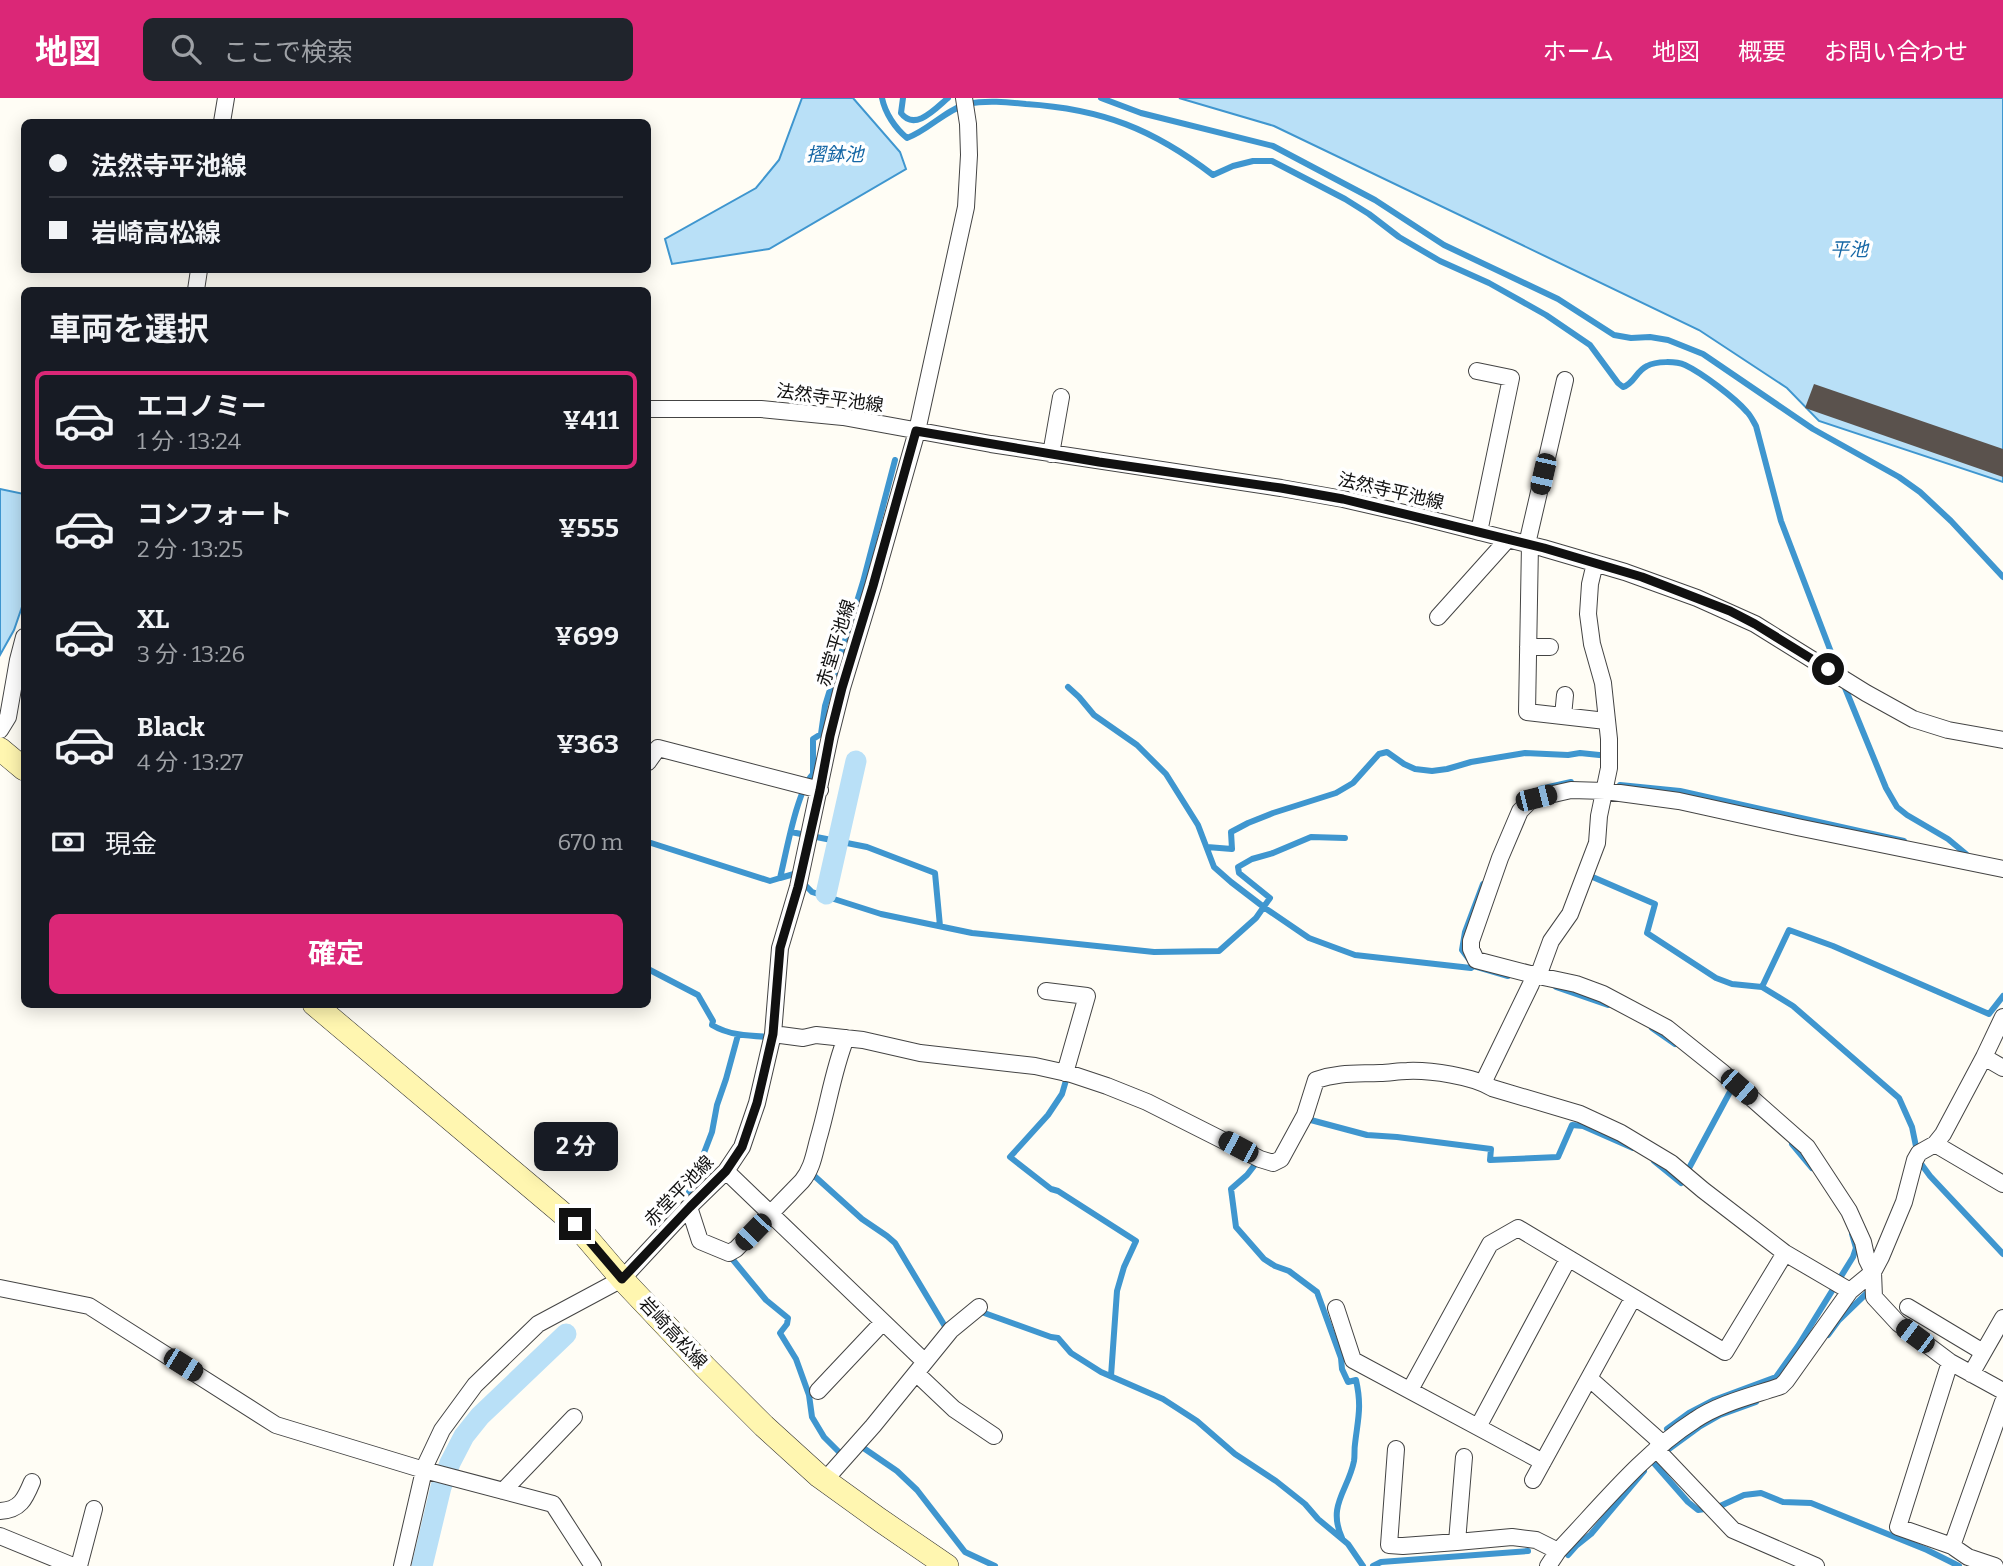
<!DOCTYPE html>
<html lang="ja">
<meta charset="utf-8">
<style>
body{margin:0;font-family:Bitter,"Noto Sans JP",serif;background:#20242c;color:#f1f3f6;height:100vh;display:flex;flex-direction:column;font-size:26px;white-space:nowrap}
*{box-sizing:border-box;margin:0}
p{font-size:23px;color:#9ea1a6}
.icon{flex:none;width:38px;height:38px;fill:none;stroke:currentColor;stroke-width:2;stroke-linecap:round;stroke-linejoin:round}
.map{position:relative;flex:1;overflow:hidden}
.panel{position:absolute;left:21px;top:189px;width:630px;height:721px;display:flex;flex-direction:column;background:#171b24;border-radius:10px;box-shadow:0 4px 18px #0003}
.panel>*{flex:none}
.banner{position:absolute;left:21px;top:21px;width:630px;height:154px;border-radius:10px;box-shadow:0 4px 18px #0003;display:grid;align-content:center;height:154px;padding:0 28px;background:#171b24}
.end{position:absolute;width:32px;height:32px;margin:-16px;border:9px solid #111;background:#fff;box-shadow:0 0 0 4px #fff}
.from{border-radius:50%}
.bubble{position:absolute;height:49px;border-radius:10px;background:#171b24;box-shadow:0 4px 18px #0003;font-size:23px;font-weight:700;line-height:49px;text-align:center}
.car{position:absolute;width:21px;height:42px;margin:-21px -10px;border-radius:9px;box-shadow:0 0 5px 2px #0007;background:linear-gradient(#222 24%,#8ab4d8 0 40%,#222 0 76%,#8ab4d8 0 86%,#222 0)}
.banner b{display:flex;align-items:center;gap:24px;height:66px;font-size:26px}
.banner b+b{border-top:2px solid #363941}
.banner i{width:18px;height:18px;background:#f1f3f6}
ul{padding:0;list-style:none}
li{display:flex;align-items:center;gap:21px;height:98px;margin:0 14px 10px;padding:0 14px;border:4px solid transparent;border-radius:10px}
li div{flex:1}
li b{display:block;font-size:26px}
li em{font-style:normal;font-weight:700}
li.on{border-color:#db2777}
li>.icon{width:63px;height:63px;stroke-width:1.5}
h2{padding:0 28px;font-size:32px;line-height:84px}
.pay{display:flex;align-items:center;gap:18px;height:77px;padding:0 28px;font-size:26px}
.pay p{margin-inline-start:auto}
.action{display:flex;gap:14px;margin-top:auto;padding:14px 28px}
.action a{flex:1;height:80px;border-radius:10px;background:#db2777;color:#fff;font-size:28px;font-weight:700;line-height:80px;text-align:center}
header{display:flex;align-items:center;gap:42px;box-sizing:border-box;height:98px;padding:0 35px;background:#db2777;color:#fff}
header strong{font-size:33px}
nav{display:flex;gap:38px;margin-inline-start:auto;font-size:24px}
.search{width:490px;height:63px;background:#20242c;display:flex;align-items:center;gap:18px;box-sizing:border-box;padding:0 24px;border-radius:10px;color:#9ea1a6;font-size:26px}
.map>svg:first-child{display:block}
</style>
<header>
<strong>地図</strong>
<div class="search"><svg class="icon" aria-label="search" viewBox="0 0 24 24"><circle cx="10" cy="10" r="6"/><path d="M15 15l6 6"/></svg>ここで検索</div>
<nav><a>ホーム</a><a>地図</a><a>概要</a><a>お問い合わせ</a></nav>
</header>
<div class="map">
<svg width="2003" height="1468" viewBox="0 0 2003 1468">
<rect width="100%" height="100%" fill="#fffdf5"/>
<!-- water -->
<path fill="#b9e0f7" stroke="#3f96cf" stroke-width="2" d="M802 0H853L900 54 906 71 769 151 672 166 665 141 756 90 779 62Z
M1179 0H2003V384L1819 323 1787 290 1699 232 1274 28Z
M0 391 24 396V503L14 532 0 557Z"/>
<g fill="none" stroke-linecap="round" stroke-linejoin="round">
<!-- stream -->
<path stroke="#3f96cf" stroke-width="6" d="M882 0C885 15 895 30 907 40 929 32 945 12 967 6 986 2 1007 4 1026 6 1102 11 1153 31 1213 77L1233 68 1253 63H1272L1345 101 1369 116 1399 139 1440 163 1489 185 1546 217 1590 247 1618 285 1623 289C1634 286 1636 273 1647 268 1656 263 1676 263 1685 267 1702 275 1735 300 1747 314 1751 318 1753 323 1756 328L1781 423 1839 575
M903 0 901 15C915 34 936 10 948 0
M1101 0 1141 15 1273 48 1375 102 1444 147 1558 201 1614 237 1631 240 1650 239 1668 242 1703 256 1813 331 1899 379 1920 394 1951 423 2003 479
M1843 585 1886 690 1897 709 1907 717 1948 741 1966 756
M1068 589 1079 599 1094 617 1137 647 1166 676 1198 727 1214 769 1231 784 1265 810 1309 840 1355 857 1471 870 1474 868 1508 878
M1620 687 1680 693 1904 743
M1540 691 1571 684
M791 734 867 749 935 775 940 828
M648 744 770 783 780 780C786 756 797 692 813 676V641L821 636 825 608 863 484 895 362
M1207 749 1232 751 1231 734 1248 725 1273 715 1336 695 1353 685 1379 656 1387 654 1404 666 1415 671 1432 673 1447 671 1471 664 1525 655 1568 657 1580 655 1609 658
M1588 775V777L1655 806 1647 835 1716 880 1732 886 1762 889 1789 832 1833 848 1989 916 2003 898
M780 780 794 776 812 794 881 816 972 835 1154 854 1219 853 1256 820 1270 800 1239 775 1238 769 1252 761 1273 755 1311 739 1345 740
M1471 864 1462 852 1465 834 1483 786
M648 871 698 897 713 923 712 927C730 938 752 938 772 939
M1556 889 1608 907
M1762 889 1793 908 1899 1000 1912 1029 1919 1063 1930 1078 2003 1156
M1652 930 1675 946
M1067 979 1062 996 1048 1017 1010 1059 1051 1091 1058 1093 1136 1143 1124 1169 1117 1193 1111 1278
M1307 1021 1367 1037 1397 1039 1491 1051 1490 1062 1558 1059 1572 1027 1583 1028 1633 1050
M1792 1046 1812 1070
M1654 1063 1681 1085 1731 992
M1257 1064 1247 1077 1231 1091 1236 1129 1264 1161 1275 1168 1289 1173 1317 1194 1341 1260 1342 1271 1348 1284 1356 1282C1362 1309 1358 1320 1355 1346 1354 1352 1355 1357 1354 1363 1348 1393 1327 1407 1342 1440
M810 1074 862 1121 887 1138 895 1145 946 1230 948 1228
M691 1105 689 1094 712 1034 717 1007 726 981 738 937
M729 1157 766 1202 788 1220 787 1226 780 1235 796 1261 809 1297 812 1319 824 1339 840 1355 846 1354
M976 1212 1051 1239 1058 1240 1071 1255 1101 1274 1163 1301 1197 1323 1235 1356 1276 1383 1305 1406 1318 1421 1348 1446 1363 1468
M1828 1237 1839 1222 1870 1192
M1667 1331 1689 1315 1714 1302 1776 1279 1798 1248 1853 1159 1856 1150 1852 1136
M857 1351 862 1349 897 1373 917 1392 965 1454 995 1468
M1662 1356 1699 1329 1720 1317 1756 1304
M1652 1363 1688 1404 1698 1412 1718 1409 1744 1397 1761 1395 1783 1404 1811 1405 1927 1452 1959 1468
M1568 1457 1576 1448 1591 1436 1644 1373
M1373 1468 1381 1464 1528 1453"/>
<!-- canal -->
<path stroke="#b9e0f7" stroke-width="21" d="M826 796 856 663
M422 1468 441 1389 450 1365 464 1338 480 1318 566 1236"/>
</g>
<!-- building -->
<path fill="#5a524d" d="M1814 286 2003 351V379L1805 310Z"/>
<g fill="none" stroke-linecap="round" stroke-linejoin="round">
<!-- street casing -->
<g stroke="#444" stroke-width="18">
<path id="street" d="M222 24 226 0
M196 192 199 172
M1477 273 1511 280 1479 434
M648 311H761L843 319 991 346 1281 390 1343 401 1413 417 1543 450 1625 474 1697 500 1755 526 1866 595 1913 621 1948 632 2003 642
M1051 356 1061 299
M1527 446 1565 282
M1530 446 1527 614 1606 623
M1595 465 1590 486 1588 516 1592 546 1603 585 1609 641V670L1599 718 1597 745 1570 816 1551 843 1540 873 1534 877 1576 886 1603 896 1667 930 1722 974 1807 1049 1849 1113 1863 1144 1867 1162 1873 1174 1874 1199 1898 1225 1950 1264 2003 1293
M1438 519 1508 441
M1528 549H1550
M1563 618 1565 597
M0 632 8 619 18 562 24 539
M648 664 658 650 820 692
M1046 893 1087 898 1065 975
M773 936 803 940 816 937 863 942 920 955 1035 968 1071 976 1107 988 1147 1004 1260 1061 1273 1065 1281 1061 1305 1017 1316 982C1339 974 1357 976 1380 975 1389 975 1398 973 1407 973 1430 972 1473 978 1492 990L1580 1016 1621 1035 1671 1065 1703 1092 1785 1155 1850 1193
M1984 959 2003 970
M1483 985 1531 886 1534 877 1476 862 1471 851V843L1500 760 1520 713 1530 703 1536 700 1571 692 1605 693 1679 703 1797 729 2003 771
M1935 1046 2003 1086
M726 1073 925 1264
M689 1109 700 1143 729 1155 736 1151 802 1083C812 1071 814 1057 818 1042 828 1009 833 972 846 940
M0 1190 89 1208 276 1327 424 1372 553 1406 593 1468
M1908 1209 1983 1254
M1336 1210 1353 1262 1543 1364
M1950 1264 1898 1429 1952 1448 1968 1459 1995 1468
M916 1275 954 1311 994 1338
M1971 1276 2003 1220
M1590 1281 1663 1346
M1410 1292 1490 1146 1518 1130 1725 1254 1785 1155
M818 1293 883 1224
M1478 1329 1568 1161
M1396 1351 1389 1447 1403 1448 1457 1444 1512 1439 1536 1442 1558 1453
M1656 1351 1733 1432 1816 1468
M825 1382 873 1328 951 1232 979 1209
M1533 1382 1633 1200
M503 1393 574 1319
M0 1413C20 1412 25 1401 32 1384
M0 1438 73 1468
M1457 1444 1464 1359
M1952 1448 2003 1304
M79 1468 94 1411
M402 1468 425 1368 442 1332 475 1287 538 1226 622 1181 689 1109 726 1073 742 1049 757 1005 773 936 780 850 798 789 830 638 842 590 873 488 917 333 966 109 969 57 968 26 964 0
M1548 1468 1558 1453C1601 1408 1642 1356 1695 1322 1720 1305 1752 1298 1781 1288L1786 1283 1850 1193 1873 1174 1881 1159 1904 1104 1915 1062 1919 1055 1935 1046 1943 1036 1984 959 2003 919"/>
</g>
<!-- secondary casing -->
<g stroke="#333" stroke-width="24">
<path id="secondary" d="M0 651 24 671
M314 906 575 1126 622 1181 705 1269 764 1328 819 1378 880 1422 947 1468"/>
</g>
<!-- street -->
<use href="#street" stroke="#fff" stroke-width="16"/>
<!-- secondary -->
<use href="#secondary" stroke="#fff6b0" stroke-width="23"/>
</g>
<g fill="none" stroke-linecap="round" stroke-linejoin="round">
<!-- route -->
<path stroke="#111" stroke-width="9" d="M575 1126 622 1181 690 1109 726 1073 742 1049 757 1005 773 936 780 850 798 789 820 692 830 638 842 590 873 488 916 333 1099 364 1281 390 1343 401 1544 450 1642 479 1730 513 1755 526 1828 571"/>
</g>
<g text-anchor="middle" stroke-width="7" stroke-linejoin="round" paint-order="stroke">
<!-- street labels -->
<g font-size="18" fill="#111" stroke="#fff">
<text transform="translate(830 300) rotate(8)" y="6">法然寺平池線</text>
<text transform="translate(1391 393) rotate(13)" y="6">法然寺平池線</text>
<text transform="translate(836 545) rotate(-73)" y="6">赤堂平池線</text>
<text transform="translate(679 1093) rotate(-46)" y="6">赤堂平池線</text>
<text transform="translate(673 1235) rotate(47)" y="6">岩崎高松線</text>
</g>
<!-- water labels -->
<g font-size="19" font-style="italic" fill="#1768a6" stroke="#fff">
<text x="835" y="63">摺鉢池</text>
<text x="1849" y="158">平池</text>
</g>
</g>
</svg>
<i class="end from" style="left:1828px;top:571px"></i>
<i class="end" style="left:575px;top:1126px"></i>
<div class="bubble" style="left:534px;top:1024px;width:84px">2 分</div>
<i class="car" style="left:1543px;top:376px;rotate:193deg"></i>
<i class="car" style="left:1536px;top:700px;rotate:76deg"></i>
<i class="car" style="left:1739px;top:989px;rotate:131deg"></i>
<i class="car" style="left:1238px;top:1049px;rotate:298deg"></i>
<i class="car" style="left:753px;top:1134px;rotate:224deg"></i>
<i class="car" style="left:1915px;top:1238px;rotate:307deg"></i>
<i class="car" style="left:183px;top:1267px;rotate:122deg"></i>
<div class="banner">
<b><i class="from"></i>法然寺平池線</b>
<b><i></i>岩崎高松線</b>
</div>
<section class="panel">
<h2>車両を選択</h2>
<ul>
<li class="on"><svg class="icon" aria-label="car" viewBox="0 0 24 24"><path d="M5 17H2v-5l4-1 3-4h7l3 4 3 1v5h-3M9 17h6M6 11h13"/><circle cx="7" cy="17" r="2"/><circle cx="17" cy="17" r="2"/></svg><div><b>エコノミー</b><p>1 分 · 13:24</p></div><em>¥411</em></li>
<li><svg class="icon" aria-label="car" viewBox="0 0 24 24"><path d="M5 17H2v-5l4-1 3-4h7l3 4 3 1v5h-3M9 17h6M6 11h13"/><circle cx="7" cy="17" r="2"/><circle cx="17" cy="17" r="2"/></svg><div><b>コンフォート</b><p>2 分 · 13:25</p></div><em>¥555</em></li>
<li><svg class="icon" aria-label="car" viewBox="0 0 24 24"><path d="M5 17H2v-5l4-1 3-4h7l3 4 3 1v5h-3M9 17h6M6 11h13"/><circle cx="7" cy="17" r="2"/><circle cx="17" cy="17" r="2"/></svg><div><b>XL</b><p>3 分 · 13:26</p></div><em>¥699</em></li>
<li><svg class="icon" aria-label="car" viewBox="0 0 24 24"><path d="M5 17H2v-5l4-1 3-4h7l3 4 3 1v5h-3M9 17h6M6 11h13"/><circle cx="7" cy="17" r="2"/><circle cx="17" cy="17" r="2"/></svg><div><b>Black</b><p>4 分 · 13:27</p></div><em>¥363</em></li>
</ul>
<div class="pay"><svg class="icon" aria-label="cash" viewBox="0 0 24 24"><path d="M3 7h18v10H3z"/><circle cx="12" cy="12" r="2"/></svg>現金<p>670 m</p></div>
<div class="action"><a>確定</a></div>
</section>
</div>
